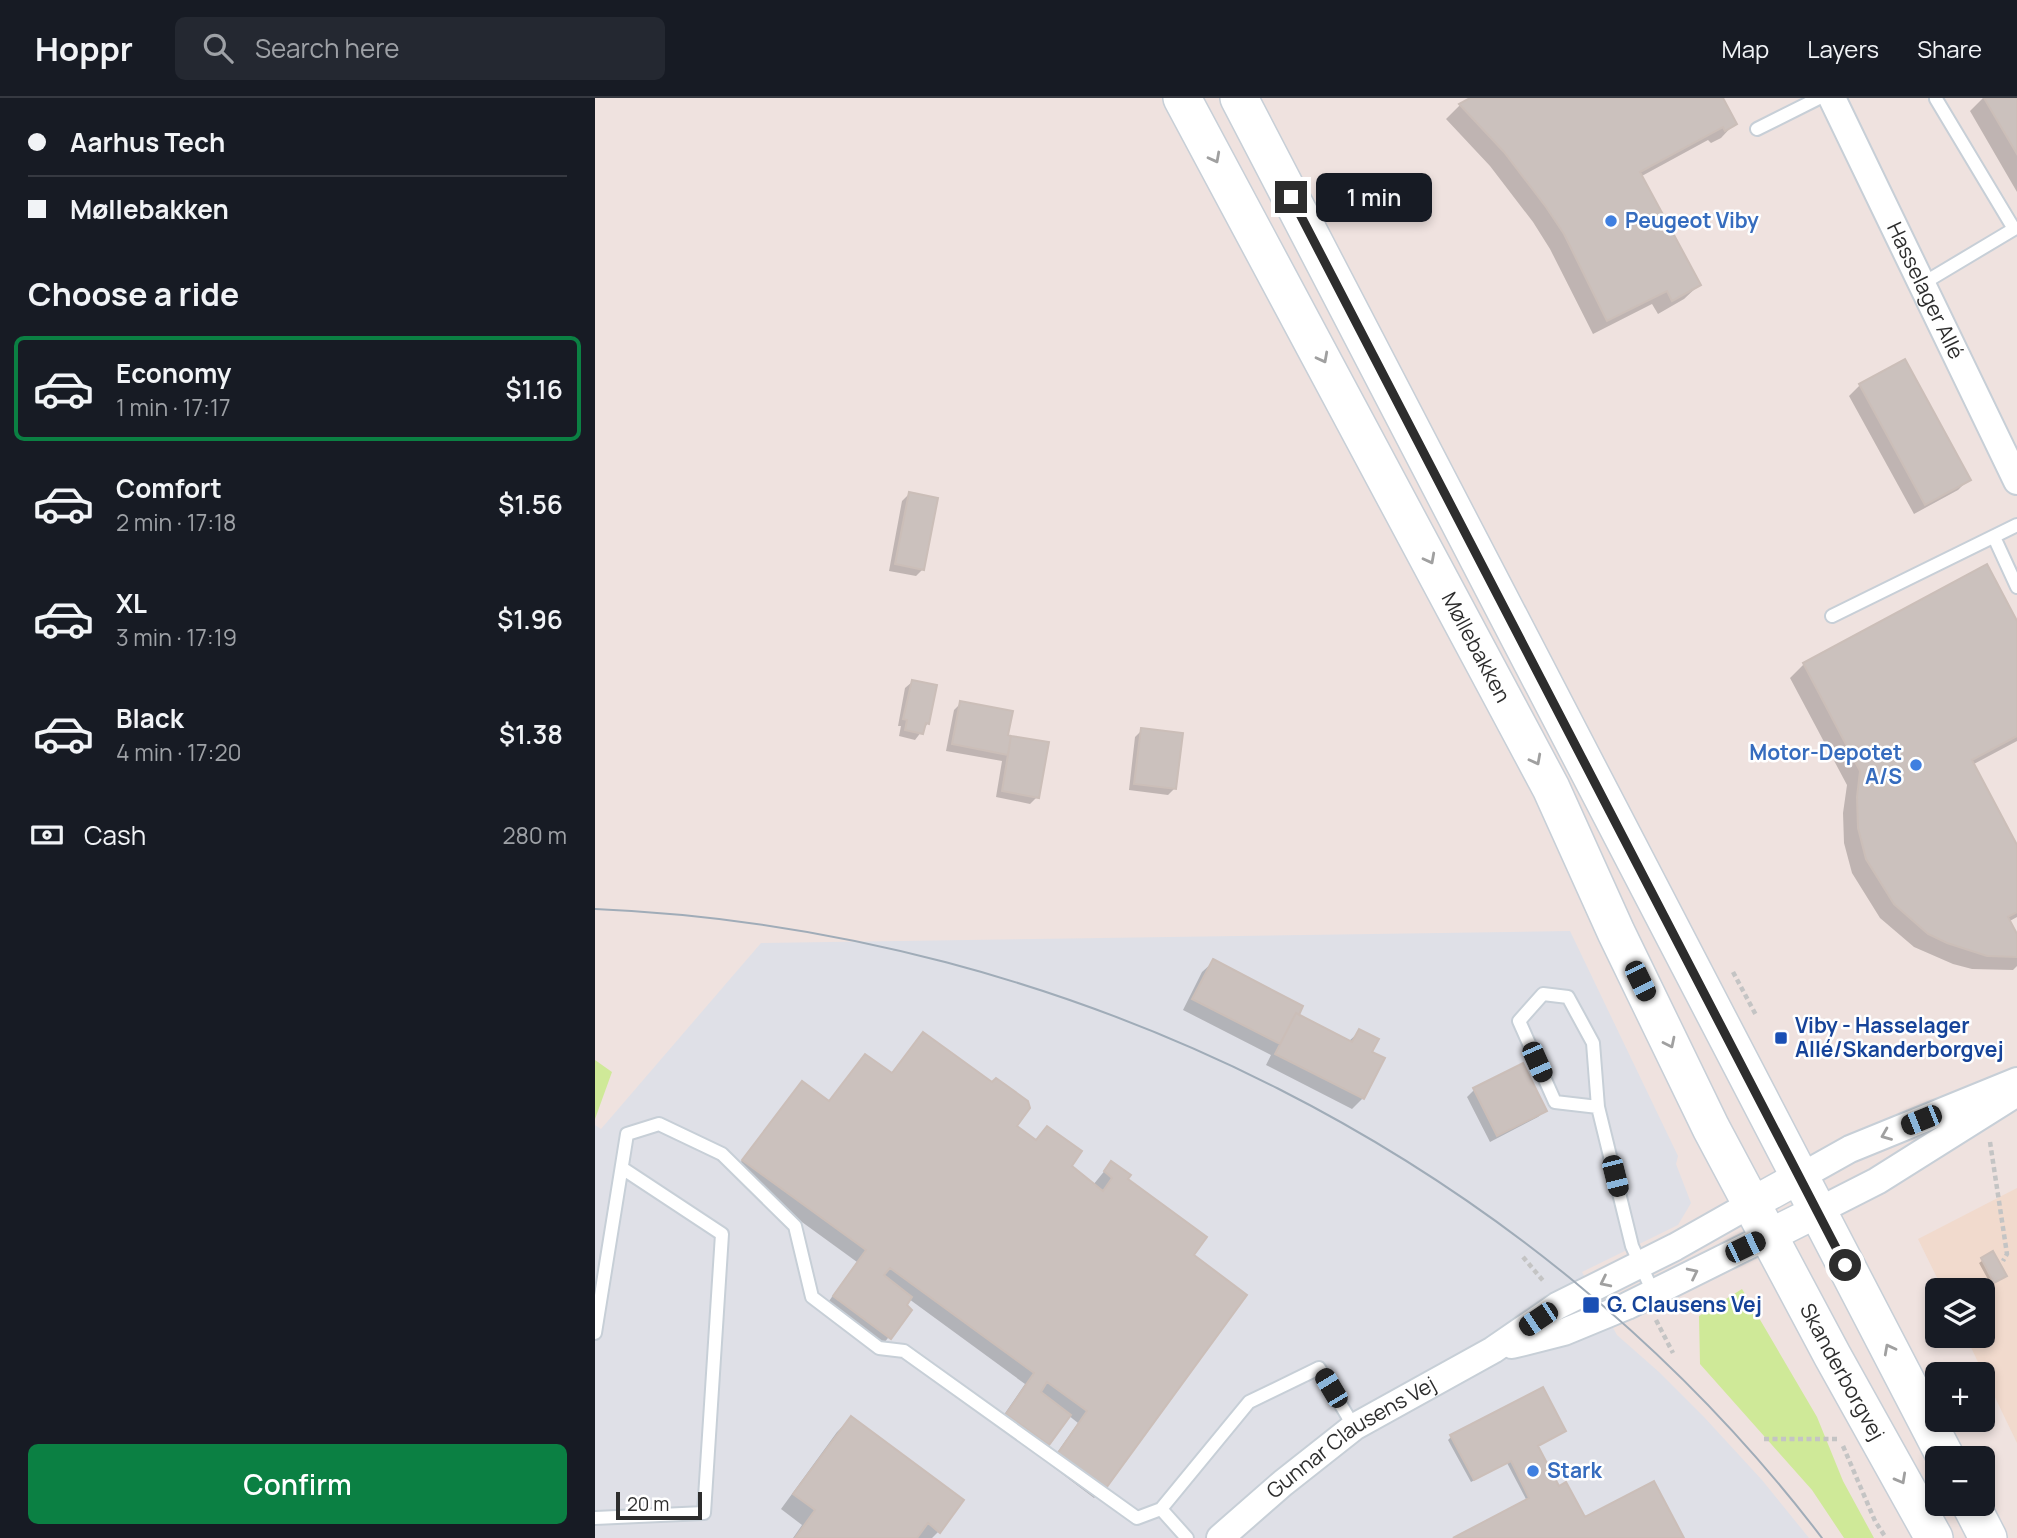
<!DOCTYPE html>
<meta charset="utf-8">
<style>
body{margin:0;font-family:Manrope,sans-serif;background:#242831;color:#f1f3f6;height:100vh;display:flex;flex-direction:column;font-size:26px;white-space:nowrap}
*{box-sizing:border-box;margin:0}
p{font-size:23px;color:#9ea1a6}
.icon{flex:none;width:38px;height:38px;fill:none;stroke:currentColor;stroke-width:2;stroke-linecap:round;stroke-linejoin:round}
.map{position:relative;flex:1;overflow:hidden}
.sheet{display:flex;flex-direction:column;background:#171b24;width:595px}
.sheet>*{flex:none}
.guide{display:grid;align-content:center;height:154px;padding:0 28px;background:#171b24}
.buttons{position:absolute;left:1330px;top:1180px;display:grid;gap:14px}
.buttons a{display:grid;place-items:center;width:70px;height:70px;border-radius:10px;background:#171b24;box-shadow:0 4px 10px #0003;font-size:35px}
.scale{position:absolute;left:21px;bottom:18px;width:86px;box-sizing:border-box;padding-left:7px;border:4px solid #2d2d2d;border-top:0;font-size:19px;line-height:24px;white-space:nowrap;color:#2d2d2d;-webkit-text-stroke:5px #fff;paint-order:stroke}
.end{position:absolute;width:32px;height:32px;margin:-16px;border:9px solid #2d2d2d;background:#fff;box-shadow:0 0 0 4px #fff}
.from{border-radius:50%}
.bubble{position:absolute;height:49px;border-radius:10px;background:#171b24;box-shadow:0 4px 10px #0003;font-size:23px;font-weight:600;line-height:49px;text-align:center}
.car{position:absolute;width:21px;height:42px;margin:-21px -10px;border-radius:9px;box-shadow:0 0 5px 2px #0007;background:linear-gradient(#222 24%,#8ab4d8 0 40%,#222 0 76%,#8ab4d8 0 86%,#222 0)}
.guide b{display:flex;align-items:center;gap:24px;height:66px;font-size:26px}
.guide b+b{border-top:2px solid #363941}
.guide i{width:18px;height:18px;background:#f1f3f6}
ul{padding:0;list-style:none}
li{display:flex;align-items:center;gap:21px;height:105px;margin:0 14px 10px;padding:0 14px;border:4px solid transparent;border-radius:10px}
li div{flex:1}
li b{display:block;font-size:26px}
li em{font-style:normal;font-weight:600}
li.selected{border-color:#0b8043}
li>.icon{width:63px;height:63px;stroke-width:1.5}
h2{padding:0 28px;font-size:32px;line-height:84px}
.pay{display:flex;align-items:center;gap:18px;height:77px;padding:0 28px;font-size:26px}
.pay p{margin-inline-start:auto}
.button{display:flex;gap:14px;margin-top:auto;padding:14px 28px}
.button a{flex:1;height:80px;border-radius:10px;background:#0b8043;color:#fff;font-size:28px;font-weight:600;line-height:80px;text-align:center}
header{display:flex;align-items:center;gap:42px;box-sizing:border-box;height:98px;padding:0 35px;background:#171b24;border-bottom:2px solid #363941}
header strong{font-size:33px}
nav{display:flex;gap:38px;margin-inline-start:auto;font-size:24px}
.search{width:490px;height:63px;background:#242831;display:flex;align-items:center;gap:18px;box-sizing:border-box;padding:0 24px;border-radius:10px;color:#9ea1a6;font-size:26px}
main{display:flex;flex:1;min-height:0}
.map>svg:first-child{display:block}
</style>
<header>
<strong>Hoppr</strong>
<div class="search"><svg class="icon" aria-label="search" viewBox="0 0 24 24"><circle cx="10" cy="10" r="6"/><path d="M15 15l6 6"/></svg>Search here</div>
<nav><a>Map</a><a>Layers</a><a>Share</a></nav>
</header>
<main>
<section class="sheet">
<div class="guide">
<b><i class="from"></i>Aarhus Tech</b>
<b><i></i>Møllebakken</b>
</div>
<h2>Choose a ride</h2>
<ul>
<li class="selected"><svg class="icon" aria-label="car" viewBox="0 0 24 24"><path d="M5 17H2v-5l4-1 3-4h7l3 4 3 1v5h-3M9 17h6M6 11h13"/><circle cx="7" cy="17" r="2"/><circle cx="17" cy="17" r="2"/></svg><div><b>Economy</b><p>1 min · 17:17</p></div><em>$1.16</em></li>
<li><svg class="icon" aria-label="car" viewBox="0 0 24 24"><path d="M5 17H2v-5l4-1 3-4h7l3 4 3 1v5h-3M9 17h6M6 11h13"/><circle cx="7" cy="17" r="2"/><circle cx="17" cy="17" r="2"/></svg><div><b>Comfort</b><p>2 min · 17:18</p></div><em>$1.56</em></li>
<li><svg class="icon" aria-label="car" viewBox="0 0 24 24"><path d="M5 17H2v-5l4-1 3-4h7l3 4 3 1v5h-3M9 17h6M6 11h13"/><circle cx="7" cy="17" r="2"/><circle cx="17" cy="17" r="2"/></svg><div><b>XL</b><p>3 min · 17:19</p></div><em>$1.96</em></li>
<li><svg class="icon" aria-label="car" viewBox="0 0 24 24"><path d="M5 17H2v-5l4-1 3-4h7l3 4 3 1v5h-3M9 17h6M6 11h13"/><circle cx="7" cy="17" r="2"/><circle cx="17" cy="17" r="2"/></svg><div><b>Black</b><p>4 min · 17:20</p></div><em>$1.38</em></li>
</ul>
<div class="pay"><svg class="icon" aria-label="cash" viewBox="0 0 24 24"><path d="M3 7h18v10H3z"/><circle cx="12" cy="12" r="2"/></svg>Cash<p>280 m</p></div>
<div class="button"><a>Confirm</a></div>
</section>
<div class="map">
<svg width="1422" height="1440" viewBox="0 0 1422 1440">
<rect width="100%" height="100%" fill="#efe2df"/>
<!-- industrial -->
<path fill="#dfe0e7" d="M975 833 1083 1058 1081 1066 1096 1105 1083 1127 987 1174 1022 1237 1064 1274 1109 1319 1167 1382 1214 1440H0V1027L6 1031 166 845Z"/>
<!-- education -->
<path fill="#f1dacd" d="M1422 1090V1345L1370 1237H1388V1192H1348L1323 1141Z"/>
<!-- green -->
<path fill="#cfe998" d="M0 962 17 974 0 1021Z
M1147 1191 1222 1319 1248 1383 1279 1440H1249L1217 1392 1105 1266 1104 1218Z"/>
<!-- shadow -->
<path fill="#0003" d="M879 0H1126L1140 25 1126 40 1116 45 1113 42 1045 79 1104 187 1089 201 1063 216 1057 206 998 236 955 151 938 124 895 68 851 21 865 7Z
M1388 0H1422V94L1375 13Z
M1265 287 1373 382 1363 392 1319 416 1254 298Z
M314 396 328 471 321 478 294 473 307 403Z
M1391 469 1422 527V643L1377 667 1422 751V819L1413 824 1422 840V868L1418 872 1377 871 1358 866 1319 849 1285 820 1257 775 1249 745 1248 715 1252 687 1195 580 1209 566Z
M317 584 333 625 320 642 304 638 306 628H303L310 590Z
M366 605 411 639 442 699 435 706 401 699 407 663 351 653 359 612Z
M547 632 580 690 573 697 534 692 540 639Z
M618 864 706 909 702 917 753 944 765 933 775 955 768 1000 757 1011 671 967 676 957 588 912 607 874Z
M328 936 420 1028 498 1087 516 1065 597 1158 510 1389 499 1400 454 1366 483 1325 473 1317 442 1356 402 1327 430 1286 314 1201 310 1208 315 1213 284 1251 229 1210 262 1164 138 1074 207 986 233 1004 270 958 296 976Z
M927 967 950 1013 943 1019 895 1044 872 999 879 992Z
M1397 1156 1410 1178 1396 1187 1384 1165Z
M256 1320 344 1433 337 1440H198L207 1427 186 1411 242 1334Z
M856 1339 941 1348 963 1390 989 1422 1087 1440H861L932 1403 912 1365 876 1384 853 1342Z"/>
<!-- building -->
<path fill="#cbc1bd" stroke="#cbbeb8" stroke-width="2" d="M875 0H1128L1142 26 1130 33 1128 29 1045 74 1106 187 1077 203 1072 193 1012 223 969 136 951 109 909 54 864 6Z
M1389 0H1422V56Z
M1310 261 1376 382 1330 407 1264 286Z
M314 394 343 400 329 472 300 466Z
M1392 466 1422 523V638L1377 662 1422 747V814L1413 819 1422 836V859L1392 858 1352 845 1333 836 1299 806 1271 761 1263 730 1262 699 1265 673 1208 565Z
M317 582 342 587 334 626 331 625 328 636 310 632 312 622 308 621Z
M365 603 418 613 413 637 416 638 413 657 357 646Z
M546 630 588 635 581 691 539 686Z
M416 638 454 644 444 700 407 693Z
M618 861 708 908 704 917 701 915 685 946 597 901Z
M701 915 757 944 764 931 784 941 777 954 790 960 769 1001 680 956Z
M328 934 397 984 401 980 433 1003 435 1010 422 1028 441 1042 452 1028 487 1053 477 1068 508 1093 517 1080 509 1073 516 1063 536 1077 533 1081 612 1139 599 1157 652 1197 511 1390 463 1355 492 1313 452 1284 446 1294 476 1317 454 1347 411 1316 439 1275 295 1170 289 1177 317 1199 312 1207 317 1212 296 1241 238 1198 271 1152 147 1062 207 983 234 1003 270 956 297 975Z
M928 965 952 1013 902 1038 878 990Z
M1398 1153 1412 1178 1399 1185 1386 1160Z
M948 1289 971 1333 943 1348 964 1388 971 1384 990 1419 1059 1383 1089 1440H858L934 1400 916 1363 879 1382 855 1337Z
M256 1318 369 1402 345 1435 333 1425 322 1440H200L220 1412 198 1396Z"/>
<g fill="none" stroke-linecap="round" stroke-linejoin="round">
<!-- service casing -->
<g stroke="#c7cfd7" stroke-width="16">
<path id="service" d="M1162 31 1224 0
M1327 186 1419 131 1341 1
M1399 439 1422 489
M1237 518 1422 427
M1003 1009 960 1004 924 923 948 896 973 899 998 945 1003 1009 1037 1148 1058 1194
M0 1235 32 1036 64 1026 127 1056 200 1128 217 1199 284 1250 309 1253 542 1420 566 1411
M0 1420 109 1415 127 1136 27 1070
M592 1440 566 1411 654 1304 724 1270 759 1329"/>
</g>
<!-- minor casing -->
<g stroke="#c7cfd7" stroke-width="30">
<g id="minor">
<path id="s1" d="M1237 0 1422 383"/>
<path d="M1205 1079 1255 1051 1422 983"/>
<path d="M1223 1113 1282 1083 1414 1000"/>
<path d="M917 1247 969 1234 1032 1208 1173 1138"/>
<path id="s2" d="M625 1440 688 1385 759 1329 898 1252 962 1208 1080 1149 1156 1106"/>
</g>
</g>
<!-- tertiary casing -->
<g stroke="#c7cfd7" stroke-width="35">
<path id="tertiary" d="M1156 1106 1205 1079
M1173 1138 1223 1113"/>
</g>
<!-- secondary casing -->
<g stroke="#c7cfd7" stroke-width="40">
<g id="secondary">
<path id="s3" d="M587 0 956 690 1021 834 1116 1030 1237 1257 1339 1440"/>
<path d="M644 0 1351 1360"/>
<path d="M1375 1405 1393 1440"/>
</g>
</g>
<!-- path -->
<path stroke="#c4c4c4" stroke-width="4.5" stroke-dasharray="5 3.5" stroke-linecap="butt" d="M1138 874 1162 919
M1395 1044 1412 1156 1408 1163
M928 1159 950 1185
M1061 1222 1078 1255
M1169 1341H1244
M1248 1348 1280 1423 1291 1440"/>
<!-- service -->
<use href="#service" stroke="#fff" stroke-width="12"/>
<!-- minor -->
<use href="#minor" stroke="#fff" stroke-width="26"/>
<!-- tertiary -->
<use href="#tertiary" stroke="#fff" stroke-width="32"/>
<!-- secondary -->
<use href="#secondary" stroke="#fff" stroke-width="37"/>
<!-- tram -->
<path stroke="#a0acb8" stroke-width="2" d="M0 811C474 831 938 1060 1227 1440"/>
</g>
<!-- one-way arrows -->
<defs><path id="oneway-chevron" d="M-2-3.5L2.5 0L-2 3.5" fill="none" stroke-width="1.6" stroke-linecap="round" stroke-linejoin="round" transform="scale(1.75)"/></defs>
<g stroke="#a0a0a0">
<use href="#oneway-chevron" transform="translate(620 60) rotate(62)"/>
<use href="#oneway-chevron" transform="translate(728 260) rotate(62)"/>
<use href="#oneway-chevron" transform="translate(835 461) rotate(62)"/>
<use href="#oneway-chevron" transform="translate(941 662) rotate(62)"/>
<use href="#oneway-chevron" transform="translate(1075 945) rotate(64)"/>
<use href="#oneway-chevron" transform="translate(1291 1037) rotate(158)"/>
<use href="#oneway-chevron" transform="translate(1098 1175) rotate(-26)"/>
<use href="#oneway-chevron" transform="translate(1010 1184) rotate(154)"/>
<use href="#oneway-chevron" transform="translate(1294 1251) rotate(-118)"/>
<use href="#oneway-chevron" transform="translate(1306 1381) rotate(61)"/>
</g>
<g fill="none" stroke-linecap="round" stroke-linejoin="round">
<!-- route -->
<path stroke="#2d2d2d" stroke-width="9" d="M696 99 1250 1167"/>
</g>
<!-- markers -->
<g fill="#3f7fe0" stroke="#fff" stroke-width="2.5">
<circle cx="1016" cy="123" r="7"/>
<circle cx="1321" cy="667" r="7"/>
<circle cx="938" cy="1373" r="7"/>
</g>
<g fill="#1a4fb4" stroke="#fff" stroke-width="2.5">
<rect x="1179" y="933" width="14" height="14" rx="3.5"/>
<rect x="987" y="1198" width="18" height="18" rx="3.5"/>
</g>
<g text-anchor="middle" stroke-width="5" stroke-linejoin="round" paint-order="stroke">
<!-- shop labels -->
<g font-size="21" font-weight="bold" fill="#366cbe" stroke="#fff" text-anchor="start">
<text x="1030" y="130">Peugeot Viby</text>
<text x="1307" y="662" text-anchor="end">Motor-Depotet<tspan x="1307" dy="24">A/S</tspan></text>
<text x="952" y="1380">Stark</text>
</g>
<!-- street labels -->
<g font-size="21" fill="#2d2d2d" stroke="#fff">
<text dy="7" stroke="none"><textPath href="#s1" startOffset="214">Hasselager Allé</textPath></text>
<text dy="7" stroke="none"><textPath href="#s3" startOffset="623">Møllebakken</textPath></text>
<text dy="7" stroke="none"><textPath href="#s3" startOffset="1435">Skanderborgvej</textPath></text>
<text dy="7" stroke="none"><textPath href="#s2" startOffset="166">Gunnar Clausens Vej</textPath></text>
</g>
<!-- transit labels -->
<g font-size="21" font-weight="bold" fill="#164399" stroke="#fff" text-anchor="start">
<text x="1200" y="935">Viby - Hasselager<tspan x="1200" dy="24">Allé/Skanderborgvej</tspan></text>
<text x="1012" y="1214">G. Clausens Vej</text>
</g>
</g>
</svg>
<div class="buttons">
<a><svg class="icon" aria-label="layers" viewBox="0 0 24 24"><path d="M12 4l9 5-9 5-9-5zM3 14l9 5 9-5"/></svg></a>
<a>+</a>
<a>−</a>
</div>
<div class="scale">20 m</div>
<i class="end from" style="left:1250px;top:1167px"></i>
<i class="end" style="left:696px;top:99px"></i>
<div class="bubble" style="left:721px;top:75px;width:116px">1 min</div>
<i class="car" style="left:1045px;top:883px;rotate:154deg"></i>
<i class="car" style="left:942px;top:964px;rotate:156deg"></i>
<i class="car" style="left:1326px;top:1022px;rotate:248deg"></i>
<i class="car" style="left:1020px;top:1078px;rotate:166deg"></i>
<i class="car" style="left:1150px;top:1149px;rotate:64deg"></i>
<i class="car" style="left:943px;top:1221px;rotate:236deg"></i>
<i class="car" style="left:736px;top:1290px;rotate:329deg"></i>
</div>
</main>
